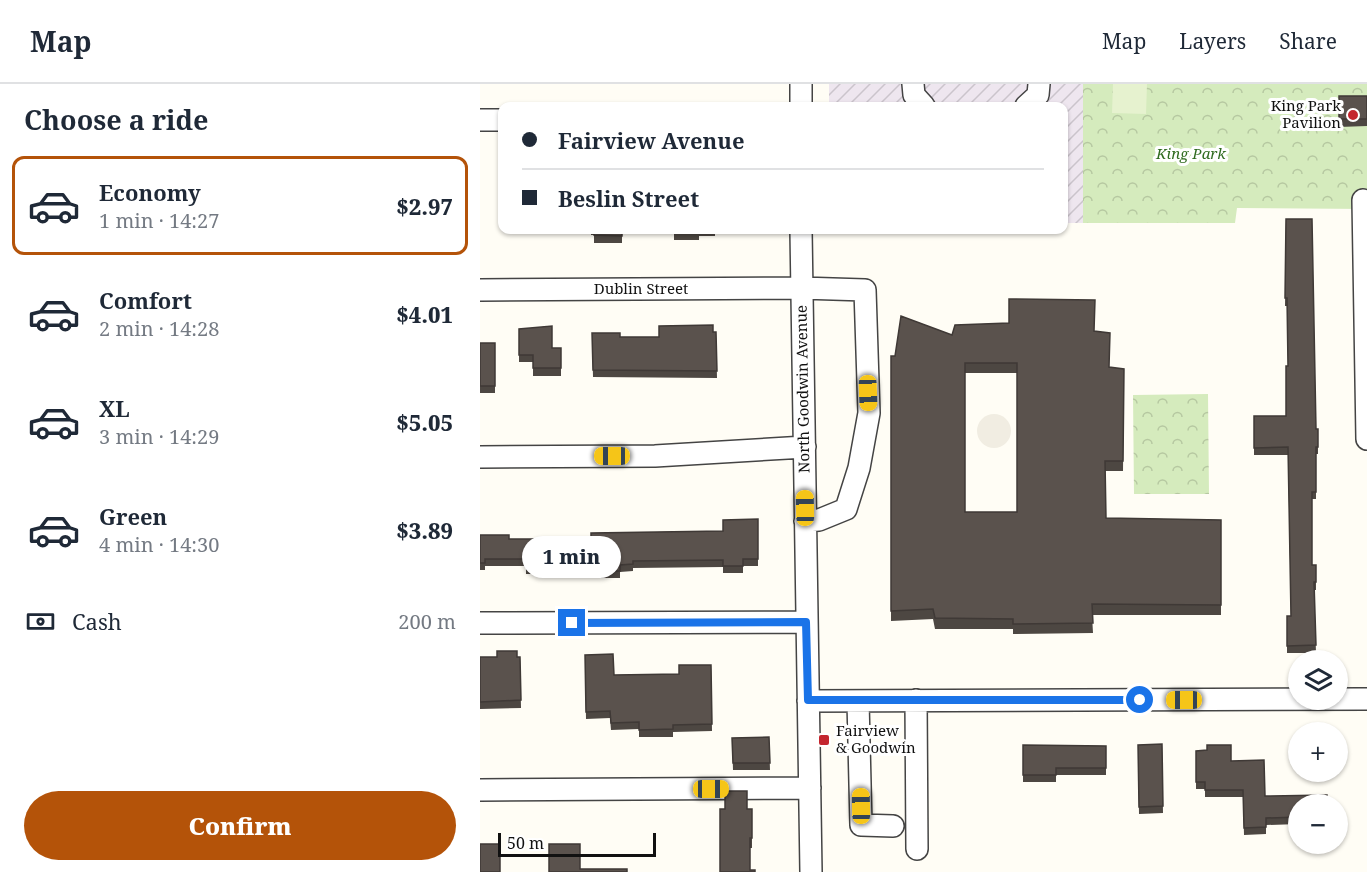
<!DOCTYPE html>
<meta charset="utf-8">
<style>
body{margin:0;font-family:"Noto Serif",serif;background:#f2f2f3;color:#1f2937;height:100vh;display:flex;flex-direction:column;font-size:22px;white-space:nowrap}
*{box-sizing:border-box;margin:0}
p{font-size:20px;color:#747a83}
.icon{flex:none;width:33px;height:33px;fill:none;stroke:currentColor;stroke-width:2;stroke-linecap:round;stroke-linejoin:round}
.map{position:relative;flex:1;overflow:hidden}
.side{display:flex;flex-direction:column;background:#fff;width:480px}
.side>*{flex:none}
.top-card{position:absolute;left:18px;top:18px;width:570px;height:132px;border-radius:12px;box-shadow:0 2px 4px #0004;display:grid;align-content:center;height:132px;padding:0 24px;background:#fff}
.tools{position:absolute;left:808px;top:566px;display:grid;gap:12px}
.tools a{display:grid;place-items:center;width:60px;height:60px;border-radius:50%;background:#fff;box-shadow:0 2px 4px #0004;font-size:30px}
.scale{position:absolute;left:18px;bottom:15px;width:158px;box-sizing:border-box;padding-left:6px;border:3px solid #111;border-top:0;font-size:16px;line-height:21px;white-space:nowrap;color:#111;-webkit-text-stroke:4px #fff;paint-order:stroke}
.end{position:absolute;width:27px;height:27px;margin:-14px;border:8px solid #1a73e8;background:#fff;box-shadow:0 0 0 3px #fff}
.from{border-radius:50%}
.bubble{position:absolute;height:42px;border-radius:21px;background:#fff;box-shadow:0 2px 4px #0004;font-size:20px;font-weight:800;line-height:42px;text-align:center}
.car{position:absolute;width:18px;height:36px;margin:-18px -9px;border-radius:8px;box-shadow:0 0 4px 2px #0007;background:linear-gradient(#f5c518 24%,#345 0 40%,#f5c518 0 76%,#345 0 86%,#f5c518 0)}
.top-card b{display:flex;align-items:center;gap:21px;height:57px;font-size:22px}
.top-card b+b{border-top:2px solid #e0e1e3}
.top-card i{width:15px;height:15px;background:#1f2937}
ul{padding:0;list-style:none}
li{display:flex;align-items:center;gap:18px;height:99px;margin:0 12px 9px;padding:0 12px;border:3px solid transparent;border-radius:12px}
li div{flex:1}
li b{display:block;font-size:22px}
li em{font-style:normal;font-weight:800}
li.selected{border-color:#b45309}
li>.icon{width:54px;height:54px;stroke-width:1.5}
h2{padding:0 24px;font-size:27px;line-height:72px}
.pay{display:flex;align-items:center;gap:15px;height:66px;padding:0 24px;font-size:22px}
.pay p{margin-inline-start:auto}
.action{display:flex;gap:12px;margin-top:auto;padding:12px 24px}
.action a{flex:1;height:69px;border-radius:36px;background:#b45309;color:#fff;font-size:24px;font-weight:800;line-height:69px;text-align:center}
header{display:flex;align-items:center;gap:36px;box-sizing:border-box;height:84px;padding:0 30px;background:#fff;border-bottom:2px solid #e0e1e3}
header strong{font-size:28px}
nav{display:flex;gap:33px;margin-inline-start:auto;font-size:21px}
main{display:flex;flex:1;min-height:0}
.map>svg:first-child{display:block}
</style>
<header>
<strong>Map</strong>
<nav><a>Map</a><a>Layers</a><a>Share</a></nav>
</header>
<main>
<section class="side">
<h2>Choose a ride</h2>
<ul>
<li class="selected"><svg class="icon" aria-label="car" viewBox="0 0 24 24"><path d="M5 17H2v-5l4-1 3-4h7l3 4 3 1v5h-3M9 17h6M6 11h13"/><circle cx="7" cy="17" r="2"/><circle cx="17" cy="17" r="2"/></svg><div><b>Economy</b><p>1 min · 14:27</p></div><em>$2.97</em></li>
<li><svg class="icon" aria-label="car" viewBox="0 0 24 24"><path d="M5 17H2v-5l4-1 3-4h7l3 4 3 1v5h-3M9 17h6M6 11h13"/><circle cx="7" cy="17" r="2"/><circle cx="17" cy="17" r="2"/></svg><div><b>Comfort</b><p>2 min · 14:28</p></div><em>$4.01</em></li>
<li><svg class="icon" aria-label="car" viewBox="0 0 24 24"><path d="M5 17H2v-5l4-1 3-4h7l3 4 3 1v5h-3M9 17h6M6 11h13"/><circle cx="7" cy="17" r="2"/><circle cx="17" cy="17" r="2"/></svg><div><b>XL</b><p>3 min · 14:29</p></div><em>$5.05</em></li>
<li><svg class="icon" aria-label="car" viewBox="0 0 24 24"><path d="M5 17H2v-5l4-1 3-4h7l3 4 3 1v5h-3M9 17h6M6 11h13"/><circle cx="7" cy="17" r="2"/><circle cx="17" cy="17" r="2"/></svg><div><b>Green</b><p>4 min · 14:30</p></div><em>$3.89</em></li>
</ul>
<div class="pay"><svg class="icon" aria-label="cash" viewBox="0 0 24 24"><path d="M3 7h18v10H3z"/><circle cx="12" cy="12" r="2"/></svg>Cash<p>200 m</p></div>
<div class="action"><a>Confirm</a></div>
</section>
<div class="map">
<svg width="887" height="788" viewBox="0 0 887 788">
<defs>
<pattern id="industrial-furrows" width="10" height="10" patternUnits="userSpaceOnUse" patternTransform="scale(1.5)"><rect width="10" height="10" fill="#eee6ef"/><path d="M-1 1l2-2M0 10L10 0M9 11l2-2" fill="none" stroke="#cbc4cc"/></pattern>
<pattern id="park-crowns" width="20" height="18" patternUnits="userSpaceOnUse" patternTransform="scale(1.5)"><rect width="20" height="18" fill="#d5ebbd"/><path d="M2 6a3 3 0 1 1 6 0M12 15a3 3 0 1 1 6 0" fill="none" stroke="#b6c8a1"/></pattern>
</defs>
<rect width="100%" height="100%" fill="#fffdf5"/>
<!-- industrial -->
<path fill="url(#industrial-furrows)" d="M349 0H603V139H584V22H349Z"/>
<!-- park -->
<path fill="url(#park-crowns)" d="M603 0H887V125L757 124 755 139H603Z
M728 310 729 410H654L653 311Z"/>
<!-- pitch -->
<path fill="#e6f2cf" d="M633 0H667L666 30 632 29Z"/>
<!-- plaza -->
<path fill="#f1ede2" d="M497 347a17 17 0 1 1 34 0a17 17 0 1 1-34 0Z"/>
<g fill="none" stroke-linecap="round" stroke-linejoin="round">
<!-- minor casing -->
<g stroke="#444" stroke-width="24">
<path id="minor" d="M321 0V22
M433 0 434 11 444 22
M546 22 558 11 559 0
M0 36H22
M883 116 887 355
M321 146 331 788
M0 206 321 204 385 206 389 329 379 384 366 425 339 436 325 437
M0 373 175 372 325 363
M0 539 326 538
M436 616 437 765
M328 617 887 615
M378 617 381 741 413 742
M0 706 330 704"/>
</g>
<!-- minor -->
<use href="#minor" stroke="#fff" stroke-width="21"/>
</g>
<!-- wall -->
<path fill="#4d4742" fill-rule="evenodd" d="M859 12H887V42L859 43Z
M806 135 838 363V370H836V415H832V481H836V506H834L836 569H807V532H811L808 371H774V332H806L808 282 807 222H805Z
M36 146H61V149L36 150Z
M111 146H142V159H114V151H111Z
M194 146H235V152H219V156H194Z
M529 239 615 247 629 283 644 285 643 387H625L626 434 741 436V531H612L613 549 533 550V545H455L453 535 411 537V272H415L472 251ZM485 289H537V428H485Z
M39 245 72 264H81V292H53V278H39Z
M236 248 237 294 113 293 112 249 140 253H179Z
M0 259H15V309H0Z
M278 435V482H263V489H243V483L153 484V487L140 488V494H116V488H111V449L243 447Z
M0 451 29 455 74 460V490H46V482H5V486H0Z
M105 571 134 591 199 590 231 581 232 647 193 648V653H159V645L131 646 130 634 106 635Z
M0 573H40L41 624 0 625Z
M289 653 290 686H253L252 654Z
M682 660 683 729 659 730 658 661Z
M543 661 626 662V691H576V698H543Z
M716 667 751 677 785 712 819 720V740L786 741V750L764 751 763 713H725V705H716Z
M245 725H272V764H270L240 788Z"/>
<!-- building -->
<path fill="#5a524d" stroke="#3f3936" stroke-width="1.5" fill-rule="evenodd" d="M859 12H887V35H859Z
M806 135H832L836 345H838V363H836V408H832V481H836V498H834L836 561 807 562V532H811L808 363 774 364V332H806V282H808L807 214H805Z
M114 146H142V152L114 151Z
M194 146H219V149H194Z
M529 215 615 216 614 247 630 249 629 283 644 285 643 377H625L626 434 741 436V521L612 520 613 539 533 540V535L455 534 453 525 411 527V272H415L421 232 472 251 475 241 529 239ZM485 279H537V428H485Z
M233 241V248H236L237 287 113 286 112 249H140V253H179V242Z
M72 242V264H81V284H53V271H39V245Z
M0 259H15V302H0Z
M278 435V475H263V482H243V476L153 477V480L140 481V487H116V481H111V449L243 447V436Z
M0 451H29V455H66V460H74V483H46V475H5V479H0Z
M17 567H37V573H40L41 616 0 618V573H17Z
M133 570 134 591 199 590V581H231L232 640 193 641V645L159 646V638L131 639 130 627 106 628 105 571Z
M289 653 290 679H253L252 654Z
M682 660 683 722 659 723 658 661Z
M543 661 626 662V684H576V691H543Z
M727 661H751V677L784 676 785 712 847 711V720H819V733L786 734V743L764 744 763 706H725V698H716V667L727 666Z
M245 707H267V725H272V754H270V786H275V788H240V725H245Z
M0 760H20V788H0Z
M69 760H100V785H147V788H69Z"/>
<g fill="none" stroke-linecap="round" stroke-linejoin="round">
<!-- route -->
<path stroke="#1a73e8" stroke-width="8" d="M92 539 326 538 328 616H660"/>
</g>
<!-- markers -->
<g fill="#c4262e" stroke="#fff" stroke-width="2">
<circle cx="873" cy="31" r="6"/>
<rect x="338" y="650" width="12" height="12" rx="3"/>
</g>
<g text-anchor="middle" stroke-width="6" stroke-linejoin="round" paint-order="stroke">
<!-- poi labels -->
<g font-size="15" fill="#111" stroke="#fff" text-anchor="end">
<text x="861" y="27">King Park<tspan x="861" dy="17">Pavilion</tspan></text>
<text x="356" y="652" text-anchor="start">Fairview<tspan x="356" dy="17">&amp; Goodwin</tspan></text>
</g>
<!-- park labels -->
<g font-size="15" font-style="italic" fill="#2f6b1f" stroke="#fff">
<text x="711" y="75">King Park</text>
</g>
<!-- street labels -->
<g font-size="15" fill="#111" stroke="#fff">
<text x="161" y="210">Dublin Street</text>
<text transform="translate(323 305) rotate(-91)" y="5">North Goodwin Avenue</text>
</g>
</g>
</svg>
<div class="tools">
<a><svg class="icon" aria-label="layers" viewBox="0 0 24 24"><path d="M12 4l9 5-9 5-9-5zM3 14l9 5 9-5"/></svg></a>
<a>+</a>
<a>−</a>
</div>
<div class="scale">50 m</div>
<i class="end from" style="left:660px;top:616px"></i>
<i class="end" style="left:92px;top:539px"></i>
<div class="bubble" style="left:42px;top:452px;width:99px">1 min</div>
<i class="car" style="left:388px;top:309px;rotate:178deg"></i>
<i class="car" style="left:132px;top:372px;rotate:270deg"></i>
<i class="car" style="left:325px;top:424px;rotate:359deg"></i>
<i class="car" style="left:704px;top:616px;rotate:270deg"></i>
<i class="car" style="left:231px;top:705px;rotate:90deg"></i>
<i class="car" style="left:381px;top:722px;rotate:359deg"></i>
<div class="top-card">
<b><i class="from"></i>Fairview Avenue</b>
<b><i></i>Beslin Street</b>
</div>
</div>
</main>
